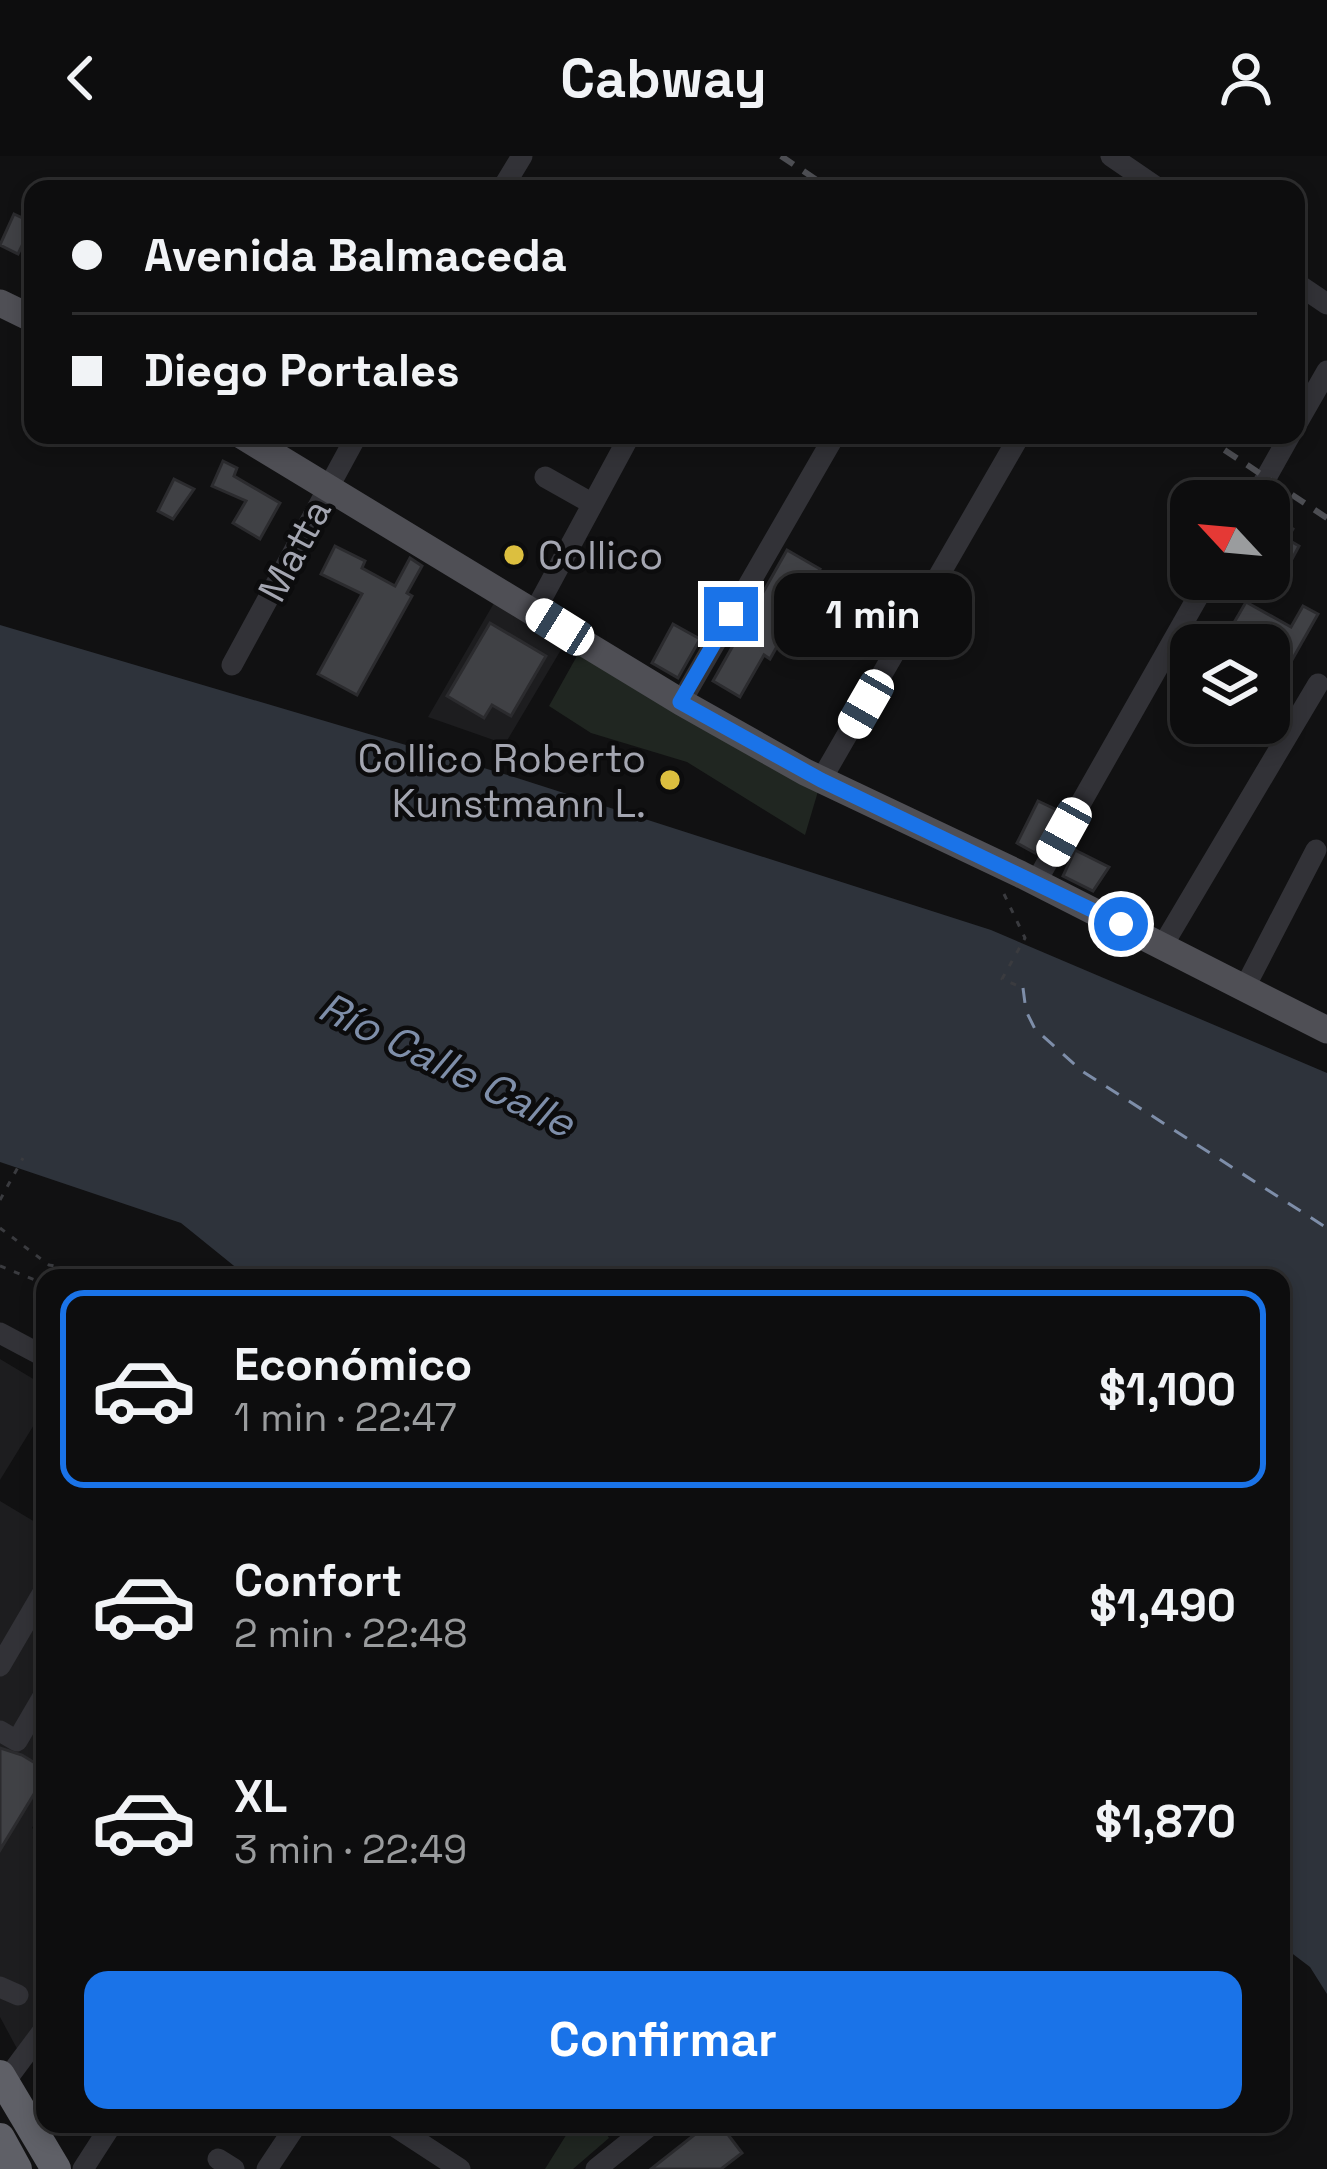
<!DOCTYPE html>
<html lang="es">
<meta charset="utf-8">
<style>
body{margin:0;font-family:"Space Grotesk",sans-serif;background:#1b1b1c;color:#f1f3f6;height:100vh;display:flex;flex-direction:column;font-size:45px;white-space:nowrap}
*{box-sizing:border-box;margin:0}
p{font-size:39px;color:#9a9c9e}
.icon{flex:none;width:66px;height:66px;fill:none;stroke:currentColor;stroke-width:2;stroke-linecap:round;stroke-linejoin:round}
.map{position:relative;flex:1;overflow:hidden}
.panel{position:absolute;left:36px;top:1113px;width:1254px;height:864px;display:flex;flex-direction:column;background:#0d0d0e;border-radius:24px;box-shadow:0 6px 18px #0003,0 0 0 3px #2d2d2e}
.panel>*{flex:none}
.guide{position:absolute;left:24px;top:24px;width:1281px;height:264px;border-radius:24px;box-shadow:0 6px 18px #0003,0 0 0 3px #2d2d2e;display:grid;align-content:center;height:264px;padding:0 48px;background:#0d0d0e}
.needle{width:78px;rotate:296deg}
.tools{position:absolute;left:1170px;top:324px;display:grid;gap:24px}
.tools a{display:grid;place-items:center;width:120px;height:120px;border-radius:24px;background:#0d0d0e;box-shadow:0 6px 18px #0003,0 0 0 3px #2d2d2e;font-size:60px}
.end{position:absolute;width:54px;height:54px;margin:-27px;border:15px solid #1a73e8;background:#fff;box-shadow:0 0 0 6px #fff}
.from{border-radius:50%}
.bubble{position:absolute;height:84px;border-radius:24px;background:#0d0d0e;box-shadow:0 6px 18px #0003,0 0 0 3px #2d2d2e;font-size:39px;font-weight:700;line-height:84px;text-align:center}
.car{position:absolute;width:36px;height:72px;margin:-36px -18px;border-radius:15px;box-shadow:0 0 9px 3px #0007;background:linear-gradient(#fff 24%,#345 0 40%,#fff 0 76%,#345 0 86%,#fff 0)}
.guide b{display:flex;align-items:center;gap:42px;height:114px;font-size:45px}
.guide b+b{border-top:3px solid #2d2d2e}
.guide i{width:30px;height:30px;background:#f1f3f6}
ul{padding:21px 0 0;list-style:none}
li{display:flex;align-items:center;gap:36px;height:198px;margin:0 24px 18px;padding:0 24px;border:6px solid transparent;border-radius:24px}
li div{flex:1}
li b{display:block;font-size:45px}
li em{font-style:normal;font-weight:700}
li.on{border-color:#1a73e8}
li>.icon{width:108px;height:108px;stroke-width:1.5}
.primary-button{display:flex;gap:24px;margin-top:auto;padding:24px 48px}
.primary-button a{flex:1;height:138px;border-radius:24px;background:#1a73e8;color:#fff;font-size:48px;font-weight:700;line-height:138px;text-align:center}
header{display:flex;justify-content:space-between;align-items:center;height:156px;padding:0 48px;background:#0d0d0e;font-size:54px;font-weight:700}
.map>svg:first-child{display:block}
</style>
<header><svg class="icon" aria-label="back" viewBox="0 0 24 24"><path d="M15 5l-7 7 7 7"/></svg>Cabway<svg class="icon" aria-label="person" viewBox="0 0 24 24"><circle cx="12" cy="8" r="4"/><path d="M4 21q1-7 8-7t8 7"/></svg></header>
<div class="map">
<svg width="1327" height="2013" viewBox="0 0 1327 2013">
<rect width="100%" height="100%" fill="#111112"/>
<!-- built -->
<path fill="#1d1d1f" d="M494 447 565 487 505 588 428 561Z
M0 1203 45 1230V1251L0 1324Z
M0 1345 45 1372V1649L32 1672 45 1682V1864L21 1900 0 1861Z"/>
<!-- green -->
<path fill="#202621" d="M582 491 819 632 805 679 687 606 591 577 549 550Z
M573 1968H601L609 1982 573 2013H545Z"/>
<!-- water -->
<path fill="#2e333b" d="M0 469 514 621 991 774 1327 917V1838L1310 1811 1281 1789V1122H249L181 1067 0 1006Z"/>
<g fill="none" stroke-linecap="round" stroke-linejoin="round">
<!-- ferry -->
<path stroke="#7e8ea9" stroke-width="3" stroke-dasharray="15 12" stroke-linecap="butt" d="M1023 832 1026 855 1035 873 1082 915 1327 1072"/>
</g>
<!-- building -->
<path fill="#404145" stroke="#2b2b2e" stroke-width="3" d="M14 58 33 67 18 98 0 89Z
M223 305 237 312 234 320 280 347 260 383 233 367 246 345 212 330Z
M174 323 194 333 173 363 158 355Z
M1269 357 1293 373 1287 383 1299 390 1291 405 1269 392Z
M335 390 365 405 362 412 395 430 410 402 422 410 407 437 412 440 357 539 318 518 362 438 321 418Z
M787 394 820 413 770 503 764 499 740 541 713 525Z
M1246 446 1291 471 1303 450 1318 458 1288 511 1269 500V489H1249L1228 477Z
M490 467 546 500 511 560 492 549 484 562 447 540Z
M673 468 700 483 678 522 652 507Z
M1038 645 1059 655 1035 697 1017 687Z
M1075 694 1109 711 1093 735 1063 720Z
M0 1592 22 1599 45 1613V1620L0 1694Z
M708 1968H720L742 1997 721 2013H651Z"/>
<g fill="none" stroke-linecap="round" stroke-linejoin="round">
<!-- path -->
<path stroke="#3a3b3f" stroke-width="3" stroke-dasharray="6 9" stroke-linecap="butt" d="M1004 738 1025 782 1002 823 1023 832
M0 1044 23 1002
M0 1072 49 1109 105 1119 103 1122
M0 1110 45 1128"/>
<!-- minor -->
<path stroke="#323237" stroke-width="21" d="M1111 0 1159 33
M502 33 522 0
M1296 127 1327 148
M1296 269 1327 215
M545 321 591 347
M1253 345 1290 279
M535 455 630 279
M232 509 357 279
M681 546 835 279
M821 624 1020 279
M1036 726 1208 423
M1163 789 1318 528
M1245 831 1316 694
M0 1177 45 1201
M0 1510 45 1433
M0 1575 17 1585 45 1537
M0 1831 18 1839
M4 1927 45 1872
M391 1968 460 2013
M218 2003 234 2013
M83 2013 112 1968
M267 2013 297 1968
M596 2013 652 1968"/>
<!-- major -->
<path stroke="#4f4f55" stroke-width="27" d="M0 147 33 163
M241 279 681 546 805 616 1020 718 1327 874"/>
<!-- highway -->
<path stroke="#5f6067" stroke-width="30" d="M0 1919 56 2013
M0 1982 17 2013"/>
<!-- rail -->
<path stroke="#4d4e53" stroke-width="6" stroke-dasharray="15 12" stroke-linecap="butt" d="M781 0 830 33
M1202 279 1327 362"/>
</g>
<g fill="none" stroke-linecap="round" stroke-linejoin="round">
<!-- route -->
<path stroke="#1a73e8" stroke-width="15" d="M731 458 680 546 821 624 1121 768"/>
</g>
<!-- markers -->
<g fill="#dcbf3f" stroke="#0c0c0d" stroke-width="4.5">
<circle cx="514" cy="399" r="12"/>
<circle cx="670" cy="624" r="12"/>
</g>
<g text-anchor="middle" stroke-width="9" stroke-linejoin="round" paint-order="stroke">
<!-- street labels -->
<g font-size="39" fill="#a4a6b1" stroke="#0c0c0d">
<text transform="translate(294 394) rotate(-62)" y="14">Matta</text>
</g>
<!-- poi labels -->
<g font-size="39" fill="#a4a6b1" stroke="#0c0c0d" text-anchor="start">
<text x="538" y="413">Collico</text>
<text x="646" y="616" text-anchor="end">Collico Roberto<tspan x="646" dy="45">Kunstmann L.</tspan></text>
</g>
<!-- water labels -->
<g font-size="42" font-style="italic" fill="#7e8ea9" stroke="#0c0c0d">
<text transform="translate(447 908) rotate(26)" y="15">Río Calle Calle</text>
</g>
</g>
</svg>
<div class="tools">
<a><svg class="needle" viewBox="-14 -14 28 28"><path d="M0-13l5 13h-10z" fill="#e53935"/><path d="M0 13l5-13h-10z" fill="#9a9c9e"/></svg></a>
<a><svg class="icon" aria-label="layers" viewBox="0 0 24 24"><path d="M12 4l9 5-9 5-9-5zM3 14l9 5 9-5"/></svg></a>
</div>
<i class="end from" style="left:1121px;top:768px"></i>
<i class="end" style="left:731px;top:458px"></i>
<div class="bubble" style="left:774px;top:417px;width:198px">1 min</div>
<i class="car" style="left:560px;top:471px;rotate:302deg"></i>
<i class="car" style="left:866px;top:548px;rotate:210deg"></i>
<i class="car" style="left:1064px;top:676px;rotate:209deg"></i>
<div class="guide">
<b><i class="from"></i>Avenida Balmaceda</b>
<b><i></i>Diego Portales</b>
</div>
<section class="panel">
<ul>
<li class="on"><svg class="icon" aria-label="car" viewBox="0 0 24 24"><path d="M5 17H2v-5l4-1 3-4h7l3 4 3 1v5h-3M9 17h6M6 11h13"/><circle cx="7" cy="17" r="2"/><circle cx="17" cy="17" r="2"/></svg><div><b>Económico</b><p>1 min · 22:47</p></div><em>$1,100</em></li>
<li><svg class="icon" aria-label="car" viewBox="0 0 24 24"><path d="M5 17H2v-5l4-1 3-4h7l3 4 3 1v5h-3M9 17h6M6 11h13"/><circle cx="7" cy="17" r="2"/><circle cx="17" cy="17" r="2"/></svg><div><b>Confort</b><p>2 min · 22:48</p></div><em>$1,490</em></li>
<li><svg class="icon" aria-label="car" viewBox="0 0 24 24"><path d="M5 17H2v-5l4-1 3-4h7l3 4 3 1v5h-3M9 17h6M6 11h13"/><circle cx="7" cy="17" r="2"/><circle cx="17" cy="17" r="2"/></svg><div><b>XL</b><p>3 min · 22:49</p></div><em>$1,870</em></li>
</ul>
<div class="primary-button"><a>Confirmar</a></div>
</section>
</div>
